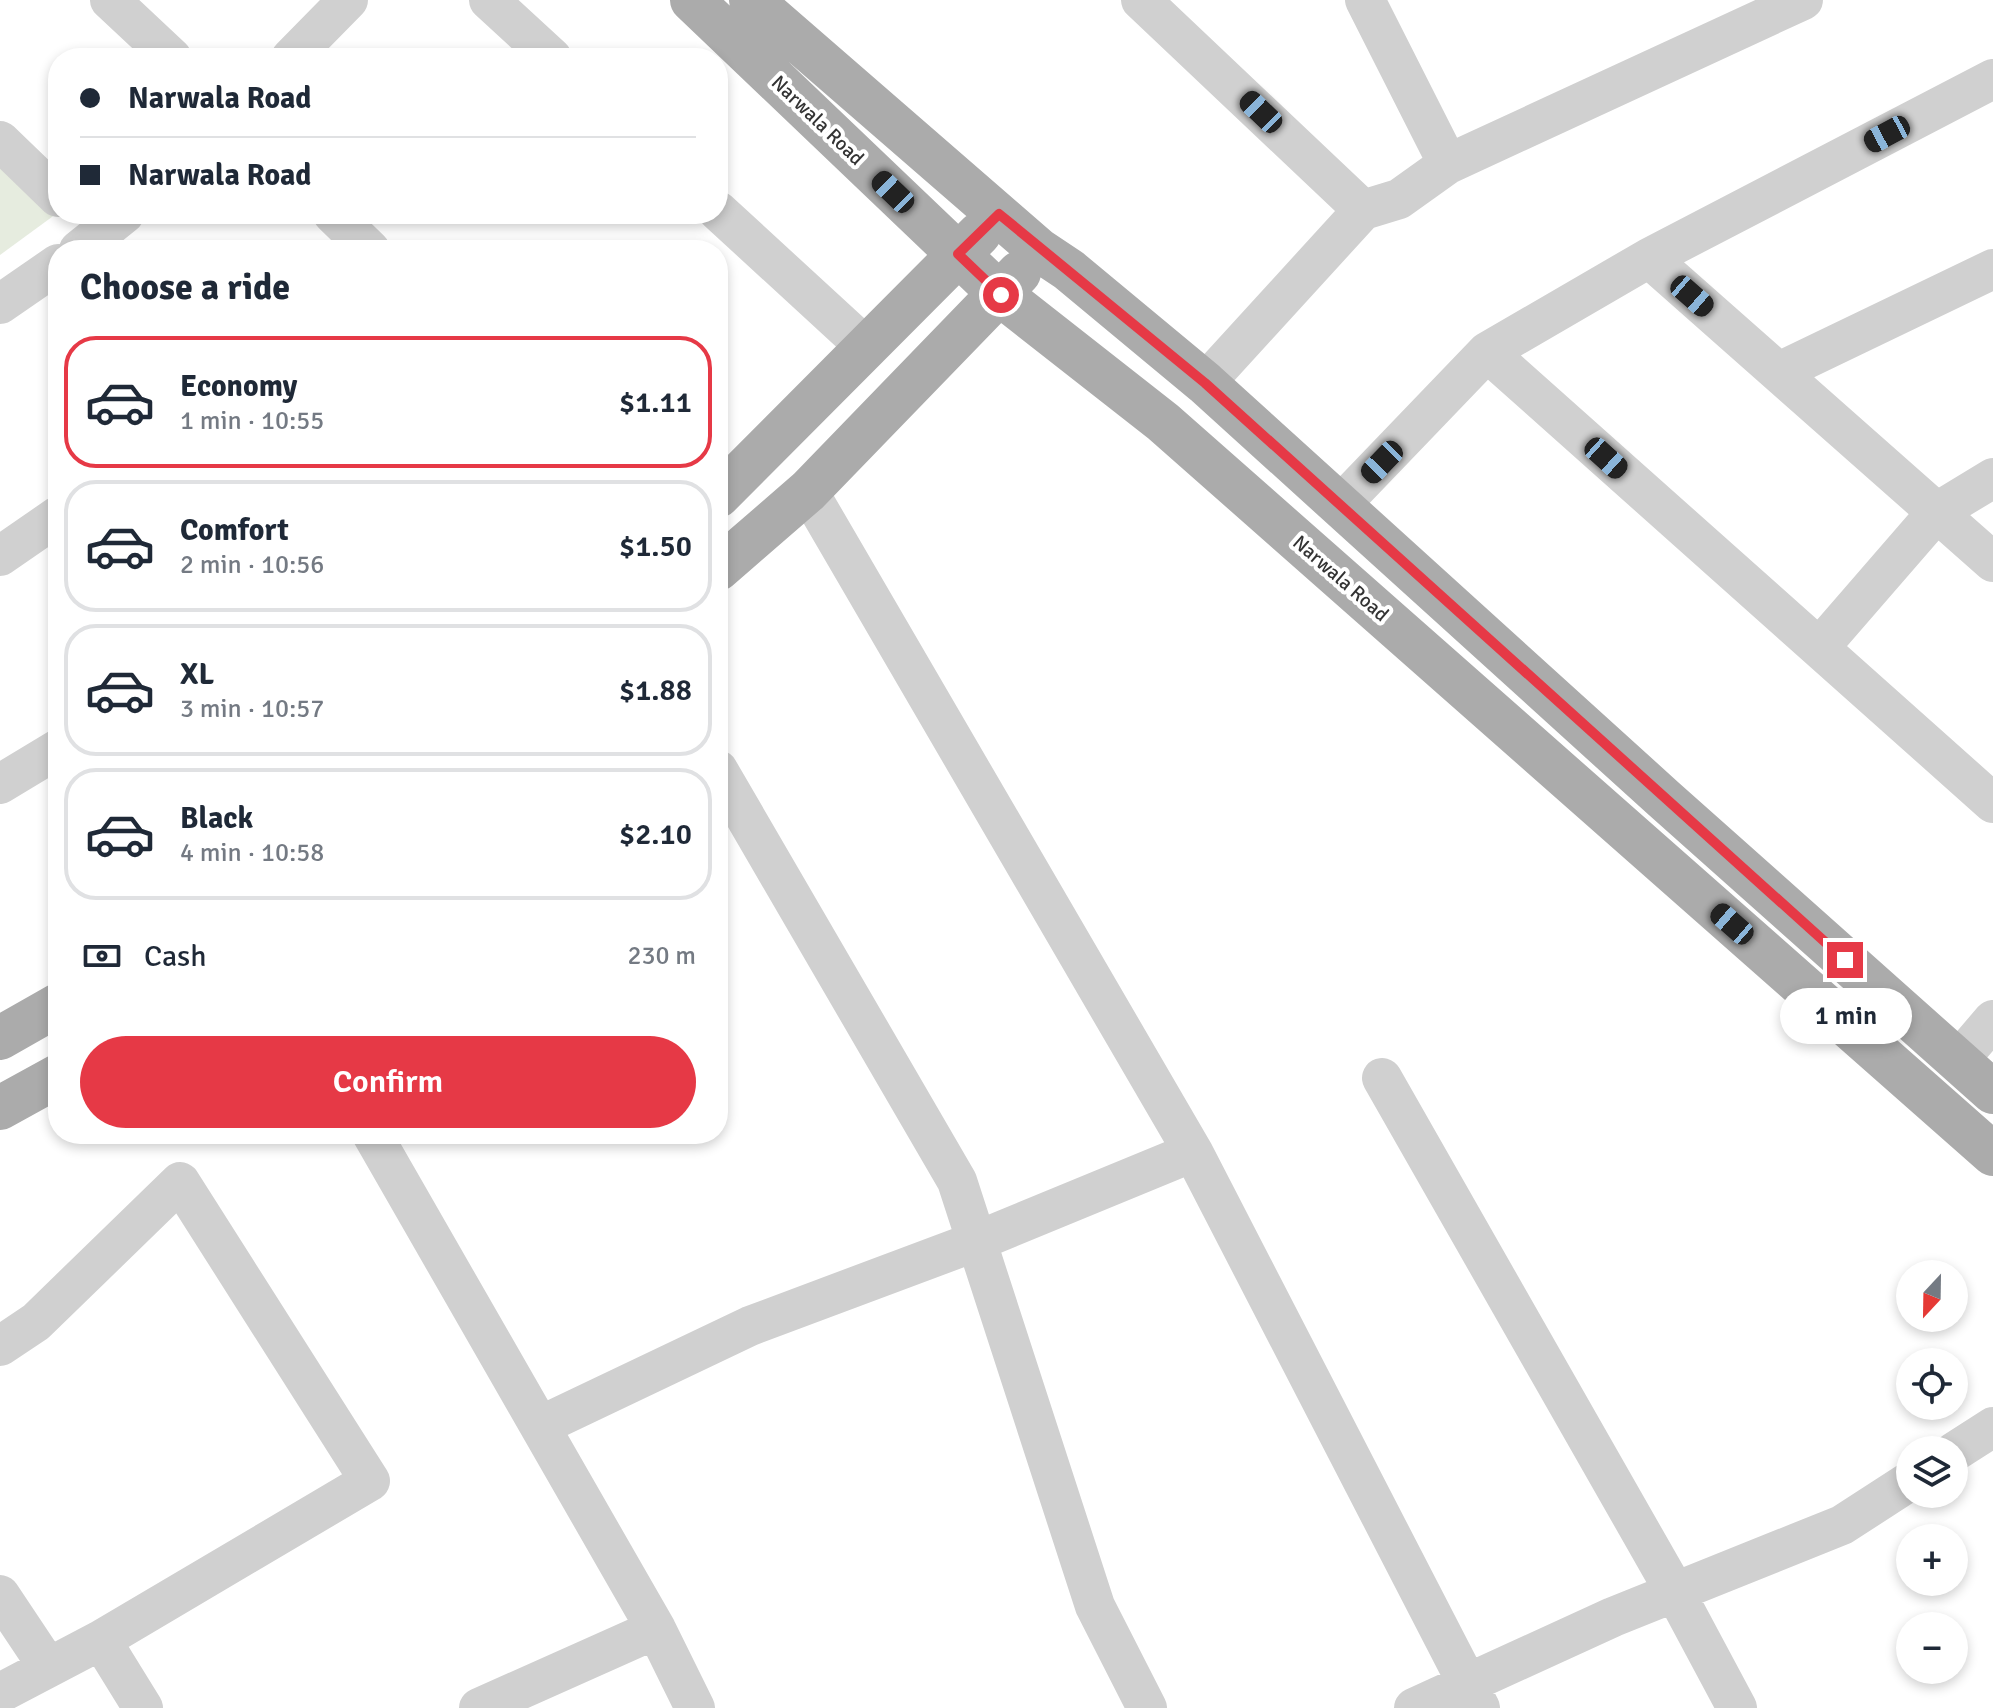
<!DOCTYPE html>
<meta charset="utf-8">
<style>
body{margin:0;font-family:Signika,sans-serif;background:#f2f2f3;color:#1f2937;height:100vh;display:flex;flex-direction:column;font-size:30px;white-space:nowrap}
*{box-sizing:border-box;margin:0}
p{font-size:26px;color:#747a83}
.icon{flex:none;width:44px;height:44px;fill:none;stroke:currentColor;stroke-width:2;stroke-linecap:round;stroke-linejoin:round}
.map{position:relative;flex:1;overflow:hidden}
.details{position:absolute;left:48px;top:240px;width:680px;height:904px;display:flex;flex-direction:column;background:#fff;border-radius:32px;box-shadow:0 4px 12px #0003}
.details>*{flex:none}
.guide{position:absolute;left:48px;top:48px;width:680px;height:176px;border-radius:32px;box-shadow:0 4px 12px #0003;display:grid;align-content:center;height:176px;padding:0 32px;background:#fff}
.needle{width:52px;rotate:202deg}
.controls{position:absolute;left:1896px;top:1260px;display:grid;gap:16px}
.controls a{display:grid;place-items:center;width:72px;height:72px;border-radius:50%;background:#fff;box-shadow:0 4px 12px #0003;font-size:40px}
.end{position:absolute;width:36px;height:36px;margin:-18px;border:10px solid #e63946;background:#fff;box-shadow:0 0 0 4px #fff}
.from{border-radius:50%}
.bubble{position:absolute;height:56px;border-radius:28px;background:#fff;box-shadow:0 4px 12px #0003;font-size:26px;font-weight:600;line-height:56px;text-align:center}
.car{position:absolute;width:24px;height:48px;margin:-24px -12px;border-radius:10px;box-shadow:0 0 6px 2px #0007;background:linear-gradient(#222 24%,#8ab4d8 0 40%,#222 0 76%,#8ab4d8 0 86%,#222 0)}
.guide b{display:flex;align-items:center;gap:28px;height:76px;font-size:30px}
.guide b+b{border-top:2px solid #e0e1e3}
.guide i{width:20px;height:20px;background:#1f2937}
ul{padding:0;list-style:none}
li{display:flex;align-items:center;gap:24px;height:132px;margin:0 16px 12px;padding:0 16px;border:4px solid #e0e1e3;border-radius:32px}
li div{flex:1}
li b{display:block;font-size:30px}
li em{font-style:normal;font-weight:600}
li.current{border-color:#e63946}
li>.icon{width:72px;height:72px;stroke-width:1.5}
h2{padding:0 32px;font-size:36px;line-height:96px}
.pay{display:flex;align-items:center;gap:20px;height:88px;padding:0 32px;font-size:30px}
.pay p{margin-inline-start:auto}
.primary-button{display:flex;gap:16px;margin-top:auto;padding:16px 32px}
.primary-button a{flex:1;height:92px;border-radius:48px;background:#e63946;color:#fff;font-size:32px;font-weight:600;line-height:92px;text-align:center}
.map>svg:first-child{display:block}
</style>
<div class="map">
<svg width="1993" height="1708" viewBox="0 0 1993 1708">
<rect width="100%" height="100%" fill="#fff"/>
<!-- green -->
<path fill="#e6ecdf" d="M0 159 56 214 0 255Z"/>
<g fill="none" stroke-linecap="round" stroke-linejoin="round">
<!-- minor -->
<path stroke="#d0d0d0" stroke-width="40" d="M110 0 172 58
M489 0 552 58
M1141 0 1363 210
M1365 0 1448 164
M291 58 348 0
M1993 79 1649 258 1487 352 1993 803
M0 141 58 197
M718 211 866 347
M333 214 370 250
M79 250 124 214
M1649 258 1993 562
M0 304 58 264
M1779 372 1993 269
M1205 383 1363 210 1399 199 1448 164 1803 0
M808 491 1193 1152 1480 1708
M1340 505 1487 352
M0 556 58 516
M1819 648 1937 512 1993 478
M718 770 957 1181 1095 1606 1147 1708
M0 784 58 749
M1958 1061 1993 1020
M1382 1078 1675 1592 1737 1708
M372 1134 656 1629 695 1708
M0 1346 36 1322 180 1182 370 1481 101 1640 0 1693
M540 1426 750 1326 977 1241 1193 1152
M1954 1452 1993 1427
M0 1595 48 1667
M101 1640 143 1708
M479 1708 656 1629
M1414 1708 1613 1617 1842 1525 1910 1481"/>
<!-- major -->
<path stroke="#ababab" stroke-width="44" d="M692 0 1001 295 1163 422 1993 1154
M751 0 1039 250 1069 270 1205 383 1664 799 1993 1092
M718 496 979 234
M718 569 808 491 1019 273
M0 1038 58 1005
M0 1108 58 1076"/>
</g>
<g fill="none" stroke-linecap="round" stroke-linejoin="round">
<!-- route -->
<path stroke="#e63946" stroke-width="10" d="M1001 295 958 254 999 214 1205 383 1845 960"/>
</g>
<g text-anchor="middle" stroke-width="8" stroke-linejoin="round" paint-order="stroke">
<!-- street labels -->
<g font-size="20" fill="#333" stroke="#fff">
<text transform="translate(818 120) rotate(44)" y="7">Narwala Road</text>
<text transform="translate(1341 578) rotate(41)" y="7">Narwala Road</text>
</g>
</g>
</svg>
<div class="controls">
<a><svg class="needle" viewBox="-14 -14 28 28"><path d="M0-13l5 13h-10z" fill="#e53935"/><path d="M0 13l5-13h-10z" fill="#747a83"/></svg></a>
<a><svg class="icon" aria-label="locate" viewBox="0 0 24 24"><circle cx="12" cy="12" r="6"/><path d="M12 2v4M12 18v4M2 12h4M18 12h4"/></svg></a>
<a><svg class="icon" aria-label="layers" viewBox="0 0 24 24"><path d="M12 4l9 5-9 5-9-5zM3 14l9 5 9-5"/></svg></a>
<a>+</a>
<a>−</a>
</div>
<i class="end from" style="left:1001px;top:295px"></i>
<i class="end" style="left:1845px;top:960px"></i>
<div class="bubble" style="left:1780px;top:988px;width:132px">1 min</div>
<i class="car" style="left:1261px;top:112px;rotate:314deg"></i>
<i class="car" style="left:1887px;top:134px;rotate:242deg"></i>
<i class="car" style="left:893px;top:192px;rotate:314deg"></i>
<i class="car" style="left:1692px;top:296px;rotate:131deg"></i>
<i class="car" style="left:1606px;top:458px;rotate:132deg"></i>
<i class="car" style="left:1382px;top:462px;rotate:224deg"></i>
<i class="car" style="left:1732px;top:924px;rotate:311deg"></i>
<div class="guide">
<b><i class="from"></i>Narwala Road</b>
<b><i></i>Narwala Road</b>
</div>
<section class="details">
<h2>Choose a ride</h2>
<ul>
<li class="current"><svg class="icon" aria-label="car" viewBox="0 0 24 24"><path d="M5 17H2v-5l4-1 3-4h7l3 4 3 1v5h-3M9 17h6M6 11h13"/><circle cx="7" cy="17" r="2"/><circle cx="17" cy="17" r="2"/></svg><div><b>Economy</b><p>1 min · 10:55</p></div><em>$1.11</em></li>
<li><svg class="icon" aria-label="car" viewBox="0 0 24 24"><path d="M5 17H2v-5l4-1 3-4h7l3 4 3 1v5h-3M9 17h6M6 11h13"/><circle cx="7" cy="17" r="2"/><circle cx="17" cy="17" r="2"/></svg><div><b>Comfort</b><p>2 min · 10:56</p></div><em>$1.50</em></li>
<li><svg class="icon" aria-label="car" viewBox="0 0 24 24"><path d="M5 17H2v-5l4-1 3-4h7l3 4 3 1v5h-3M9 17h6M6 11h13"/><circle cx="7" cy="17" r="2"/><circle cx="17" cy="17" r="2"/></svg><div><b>XL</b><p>3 min · 10:57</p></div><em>$1.88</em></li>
<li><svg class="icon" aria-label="car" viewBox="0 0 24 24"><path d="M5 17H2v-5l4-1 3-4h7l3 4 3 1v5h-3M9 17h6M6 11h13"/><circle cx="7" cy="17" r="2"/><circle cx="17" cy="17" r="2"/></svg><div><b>Black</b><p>4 min · 10:58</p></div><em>$2.10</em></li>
</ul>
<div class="pay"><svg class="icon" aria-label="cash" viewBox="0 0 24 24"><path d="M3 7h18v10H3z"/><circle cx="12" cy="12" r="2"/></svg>Cash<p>230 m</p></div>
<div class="primary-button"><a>Confirm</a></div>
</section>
</div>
